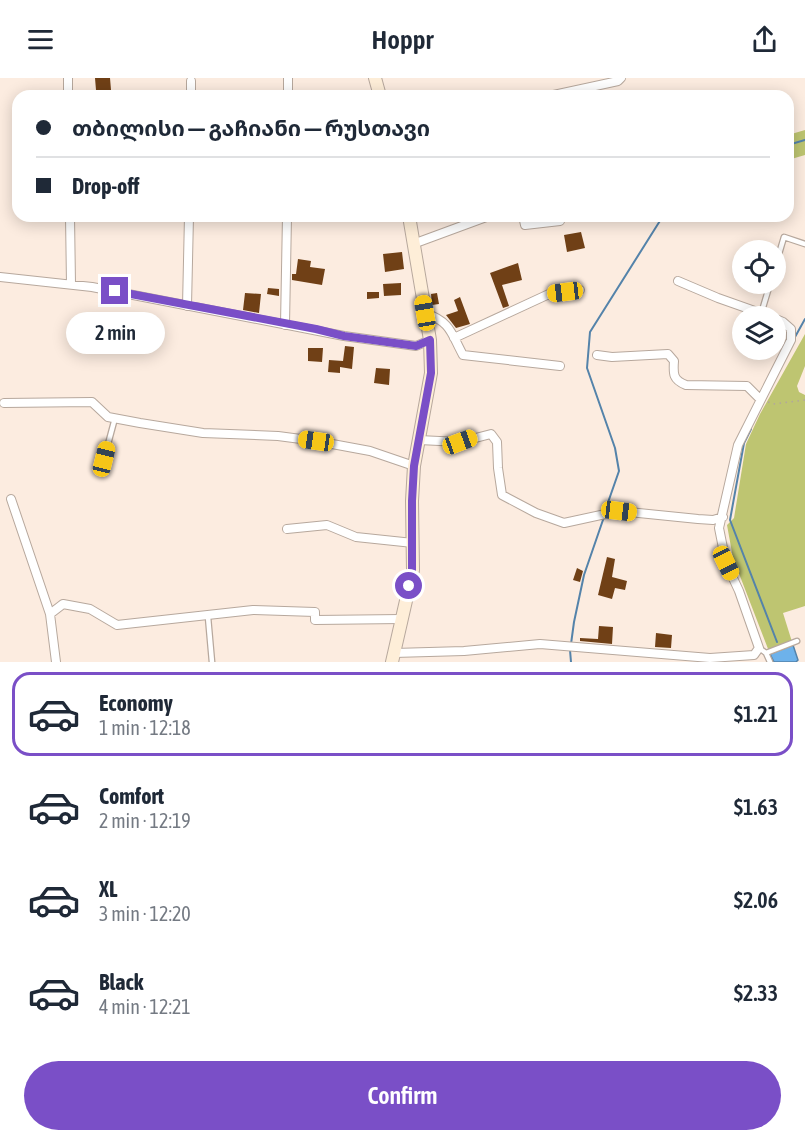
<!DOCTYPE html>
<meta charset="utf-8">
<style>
body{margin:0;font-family:"Asap Condensed","Noto Sans Georgian",sans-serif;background:#f2f2f3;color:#1f2937;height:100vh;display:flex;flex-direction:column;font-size:22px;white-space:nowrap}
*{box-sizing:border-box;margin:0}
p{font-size:20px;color:#747a83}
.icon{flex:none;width:33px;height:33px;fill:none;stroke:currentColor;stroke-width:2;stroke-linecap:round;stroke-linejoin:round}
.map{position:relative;height:584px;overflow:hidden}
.details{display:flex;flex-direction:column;background:#fff;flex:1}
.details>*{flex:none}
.top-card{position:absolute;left:12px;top:12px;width:782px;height:132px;border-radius:18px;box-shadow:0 3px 15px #0003;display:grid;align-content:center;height:132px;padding:0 24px;background:#fff}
.fabs{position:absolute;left:732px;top:162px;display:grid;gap:12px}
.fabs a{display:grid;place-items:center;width:54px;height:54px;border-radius:50%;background:#fff;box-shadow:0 3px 15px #0003;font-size:30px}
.end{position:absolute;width:27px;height:27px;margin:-14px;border:8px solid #7a4fc7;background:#fff;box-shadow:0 0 0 3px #fff}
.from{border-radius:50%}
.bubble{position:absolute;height:42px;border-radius:21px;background:#fff;box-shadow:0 3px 15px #0003;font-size:20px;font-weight:600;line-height:42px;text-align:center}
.car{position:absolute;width:18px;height:36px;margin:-18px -9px;border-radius:8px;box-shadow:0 0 4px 2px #0007;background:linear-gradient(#f5c518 24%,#345 0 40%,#f5c518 0 76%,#345 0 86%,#f5c518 0)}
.top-card b{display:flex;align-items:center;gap:21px;height:57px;font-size:22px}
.top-card b+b{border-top:2px solid #e0e1e3}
.top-card i{width:15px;height:15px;background:#1f2937}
ul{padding:10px 0 0;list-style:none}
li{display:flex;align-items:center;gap:18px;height:84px;margin:0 12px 9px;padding:0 12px;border:3px solid transparent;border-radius:18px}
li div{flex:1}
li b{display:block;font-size:22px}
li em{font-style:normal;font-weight:600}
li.on{border-color:#7a4fc7}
li>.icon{width:54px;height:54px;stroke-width:1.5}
.action{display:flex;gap:12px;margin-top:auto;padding:12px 24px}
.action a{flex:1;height:69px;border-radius:36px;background:#7a4fc7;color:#fff;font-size:24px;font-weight:600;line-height:69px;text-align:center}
header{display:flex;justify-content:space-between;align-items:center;height:78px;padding:0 24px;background:#fff;font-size:27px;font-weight:600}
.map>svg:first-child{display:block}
</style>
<header><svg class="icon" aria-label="menu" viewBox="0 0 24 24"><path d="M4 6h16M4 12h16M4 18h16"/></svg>Hoppr<svg class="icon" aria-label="share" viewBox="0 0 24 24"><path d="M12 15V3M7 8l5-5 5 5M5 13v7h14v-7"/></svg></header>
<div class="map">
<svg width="805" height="584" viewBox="0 0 805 584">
<rect width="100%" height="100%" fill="#fcece0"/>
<!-- green -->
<path fill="#bec571" d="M805 52V77L788 82V57Z
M805 256V288L797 308 799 314 805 317V528L783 535 793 567 770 576 733 480 727 447 734 440 746 366 760 336Z"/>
<!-- water -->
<path fill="#6db2eb" stroke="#5483aa" stroke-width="1.5" d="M793 567 798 582 796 584H774L770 576Z"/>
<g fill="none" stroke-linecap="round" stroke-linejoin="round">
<!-- stream -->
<path stroke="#5483aa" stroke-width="2" d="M788 67 805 62
M795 259 805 241
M751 351 744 365 730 442 777 564
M605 433 619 393 615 370 587 290 590 254 663 138
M571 566 574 544 584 497 604 439
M570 572 571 584"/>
</g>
<!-- building -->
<path fill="#704016" d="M95 0H110L111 12H96Z
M581 154 585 170 567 174 564 157Z
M402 174 404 191 385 194 383 176Z
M298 181 311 183 310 189 325 191 322 207 292 202V196H296Z
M518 185 522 202 502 207 509 228 503 230 490 195Z
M401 205V217L384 218 383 206Z
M268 210 279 211V218L267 216Z
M367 214H379V220L367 221Z
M245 215 261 216 259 235 243 232Z
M437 215 439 226 432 227 431 216Z
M460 219 470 246 456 250 446 237 458 233 454 222Z
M345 268 354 269 352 291 340 289V295L328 294 329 282 343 283Z
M308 270H323L322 284 308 283Z
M376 290 390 291 389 307 374 305Z
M607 479 615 481 612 499 627 503 625 512 615 510 612 521 598 517Z
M577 490 583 493 580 504 573 502Z
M599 548 613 549 612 566 580 563V560L598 561Z
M656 555 672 557 671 570 655 569Z"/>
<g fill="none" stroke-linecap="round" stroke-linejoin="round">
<!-- lane casing -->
<g stroke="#b7a89d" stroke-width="7">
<path id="lane" d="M776 186 784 159 805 166
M761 236 770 206
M104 381 115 340
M208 539 212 584
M759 570 766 575 797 563
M766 575 770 584"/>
</g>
<!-- street casing -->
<g stroke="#b7a89d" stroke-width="10">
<path id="street" d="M68 0V18
M191 18V3
M288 18V0
M549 18 618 3 621 0
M70 138 71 206
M523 138 525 147 560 143
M413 166 489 138
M0 199 92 209 344 258 416 268 430 262
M678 203 718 220 769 238
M187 228 189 138
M425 235C451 244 451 255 463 277L560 288
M285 247 287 138
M454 260 549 216 580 212
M597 277 612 279 668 276 674 283C673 296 673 302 686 307L747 308 760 321
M4 325 92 324 108 339 140 345 203 355 278 358 316 363 370 373 414 388
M419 362 460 364 491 356 497 364 498 390 502 417 536 435 564 445 619 433 698 441 713 442 723 439
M11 421 50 536 63 526 90 531 117 547 253 532 315 534V542L402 541
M287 451 327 447 356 459 413 465
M50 536 56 584
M394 575 464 573 540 566 710 580 754 577 759 570 739 513 726 485 719 450 738 367 791 262V251L783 244 776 241"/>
</g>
<!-- secondary casing -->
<g stroke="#b7a89d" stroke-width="14">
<path id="secondary" d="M375 0 380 18
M392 584 413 492 412 423 414 388 431 295 430 262 409 138"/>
</g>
<!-- path -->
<path stroke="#b2a69d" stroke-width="1.5" stroke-dasharray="1.5 4.5" stroke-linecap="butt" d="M768 324 773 326 805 322"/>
<!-- lane -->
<use href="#lane" stroke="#fff" stroke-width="4.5"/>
<!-- street -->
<use href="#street" stroke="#fff" stroke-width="8"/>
<!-- secondary -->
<use href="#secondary" stroke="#feeed8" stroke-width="12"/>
</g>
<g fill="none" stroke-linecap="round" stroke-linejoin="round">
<!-- route -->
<path stroke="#7a4fc7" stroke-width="8" d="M115 213 316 251 344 258 416 268 430 262 431 295 414 388 412 423V492L409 508"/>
</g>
</svg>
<div class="fabs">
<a><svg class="icon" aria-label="locate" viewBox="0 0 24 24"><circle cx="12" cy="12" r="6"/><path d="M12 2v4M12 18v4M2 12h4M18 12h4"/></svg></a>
<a><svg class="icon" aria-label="layers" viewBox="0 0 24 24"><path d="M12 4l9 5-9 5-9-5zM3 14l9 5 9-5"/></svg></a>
</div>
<i class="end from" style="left:409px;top:508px"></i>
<i class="end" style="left:115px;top:213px"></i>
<div class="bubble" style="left:66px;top:234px;width:99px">2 min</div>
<i class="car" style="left:565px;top:214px;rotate:263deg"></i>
<i class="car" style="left:425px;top:235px;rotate:350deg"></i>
<i class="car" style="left:316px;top:363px;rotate:278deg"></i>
<i class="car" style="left:460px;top:364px;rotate:70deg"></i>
<i class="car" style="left:104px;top:381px;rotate:14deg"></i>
<i class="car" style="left:619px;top:433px;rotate:97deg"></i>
<i class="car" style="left:726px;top:485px;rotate:154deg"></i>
<div class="top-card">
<b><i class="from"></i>თბილისი — გაჩიანი — რუსთავი</b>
<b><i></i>Drop-off</b>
</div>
</div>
<section class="details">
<ul>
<li class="on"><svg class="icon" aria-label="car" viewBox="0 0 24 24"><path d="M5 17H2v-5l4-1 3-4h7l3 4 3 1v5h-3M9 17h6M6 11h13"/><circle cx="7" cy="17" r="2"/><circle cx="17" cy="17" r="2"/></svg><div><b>Economy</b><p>1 min · 12:18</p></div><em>$1.21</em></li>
<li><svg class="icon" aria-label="car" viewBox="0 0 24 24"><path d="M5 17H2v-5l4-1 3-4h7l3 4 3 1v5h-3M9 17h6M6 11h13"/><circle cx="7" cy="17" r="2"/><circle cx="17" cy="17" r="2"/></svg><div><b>Comfort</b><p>2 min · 12:19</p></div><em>$1.63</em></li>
<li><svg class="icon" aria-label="car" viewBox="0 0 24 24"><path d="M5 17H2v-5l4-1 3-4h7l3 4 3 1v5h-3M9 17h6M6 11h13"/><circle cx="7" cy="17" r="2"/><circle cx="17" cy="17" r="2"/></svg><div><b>XL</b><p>3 min · 12:20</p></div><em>$2.06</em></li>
<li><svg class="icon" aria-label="car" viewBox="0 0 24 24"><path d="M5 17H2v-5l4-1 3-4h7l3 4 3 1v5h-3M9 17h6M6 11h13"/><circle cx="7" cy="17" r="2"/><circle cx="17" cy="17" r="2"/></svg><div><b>Black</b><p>4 min · 12:21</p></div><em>$2.33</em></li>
</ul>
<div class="action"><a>Confirm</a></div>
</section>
